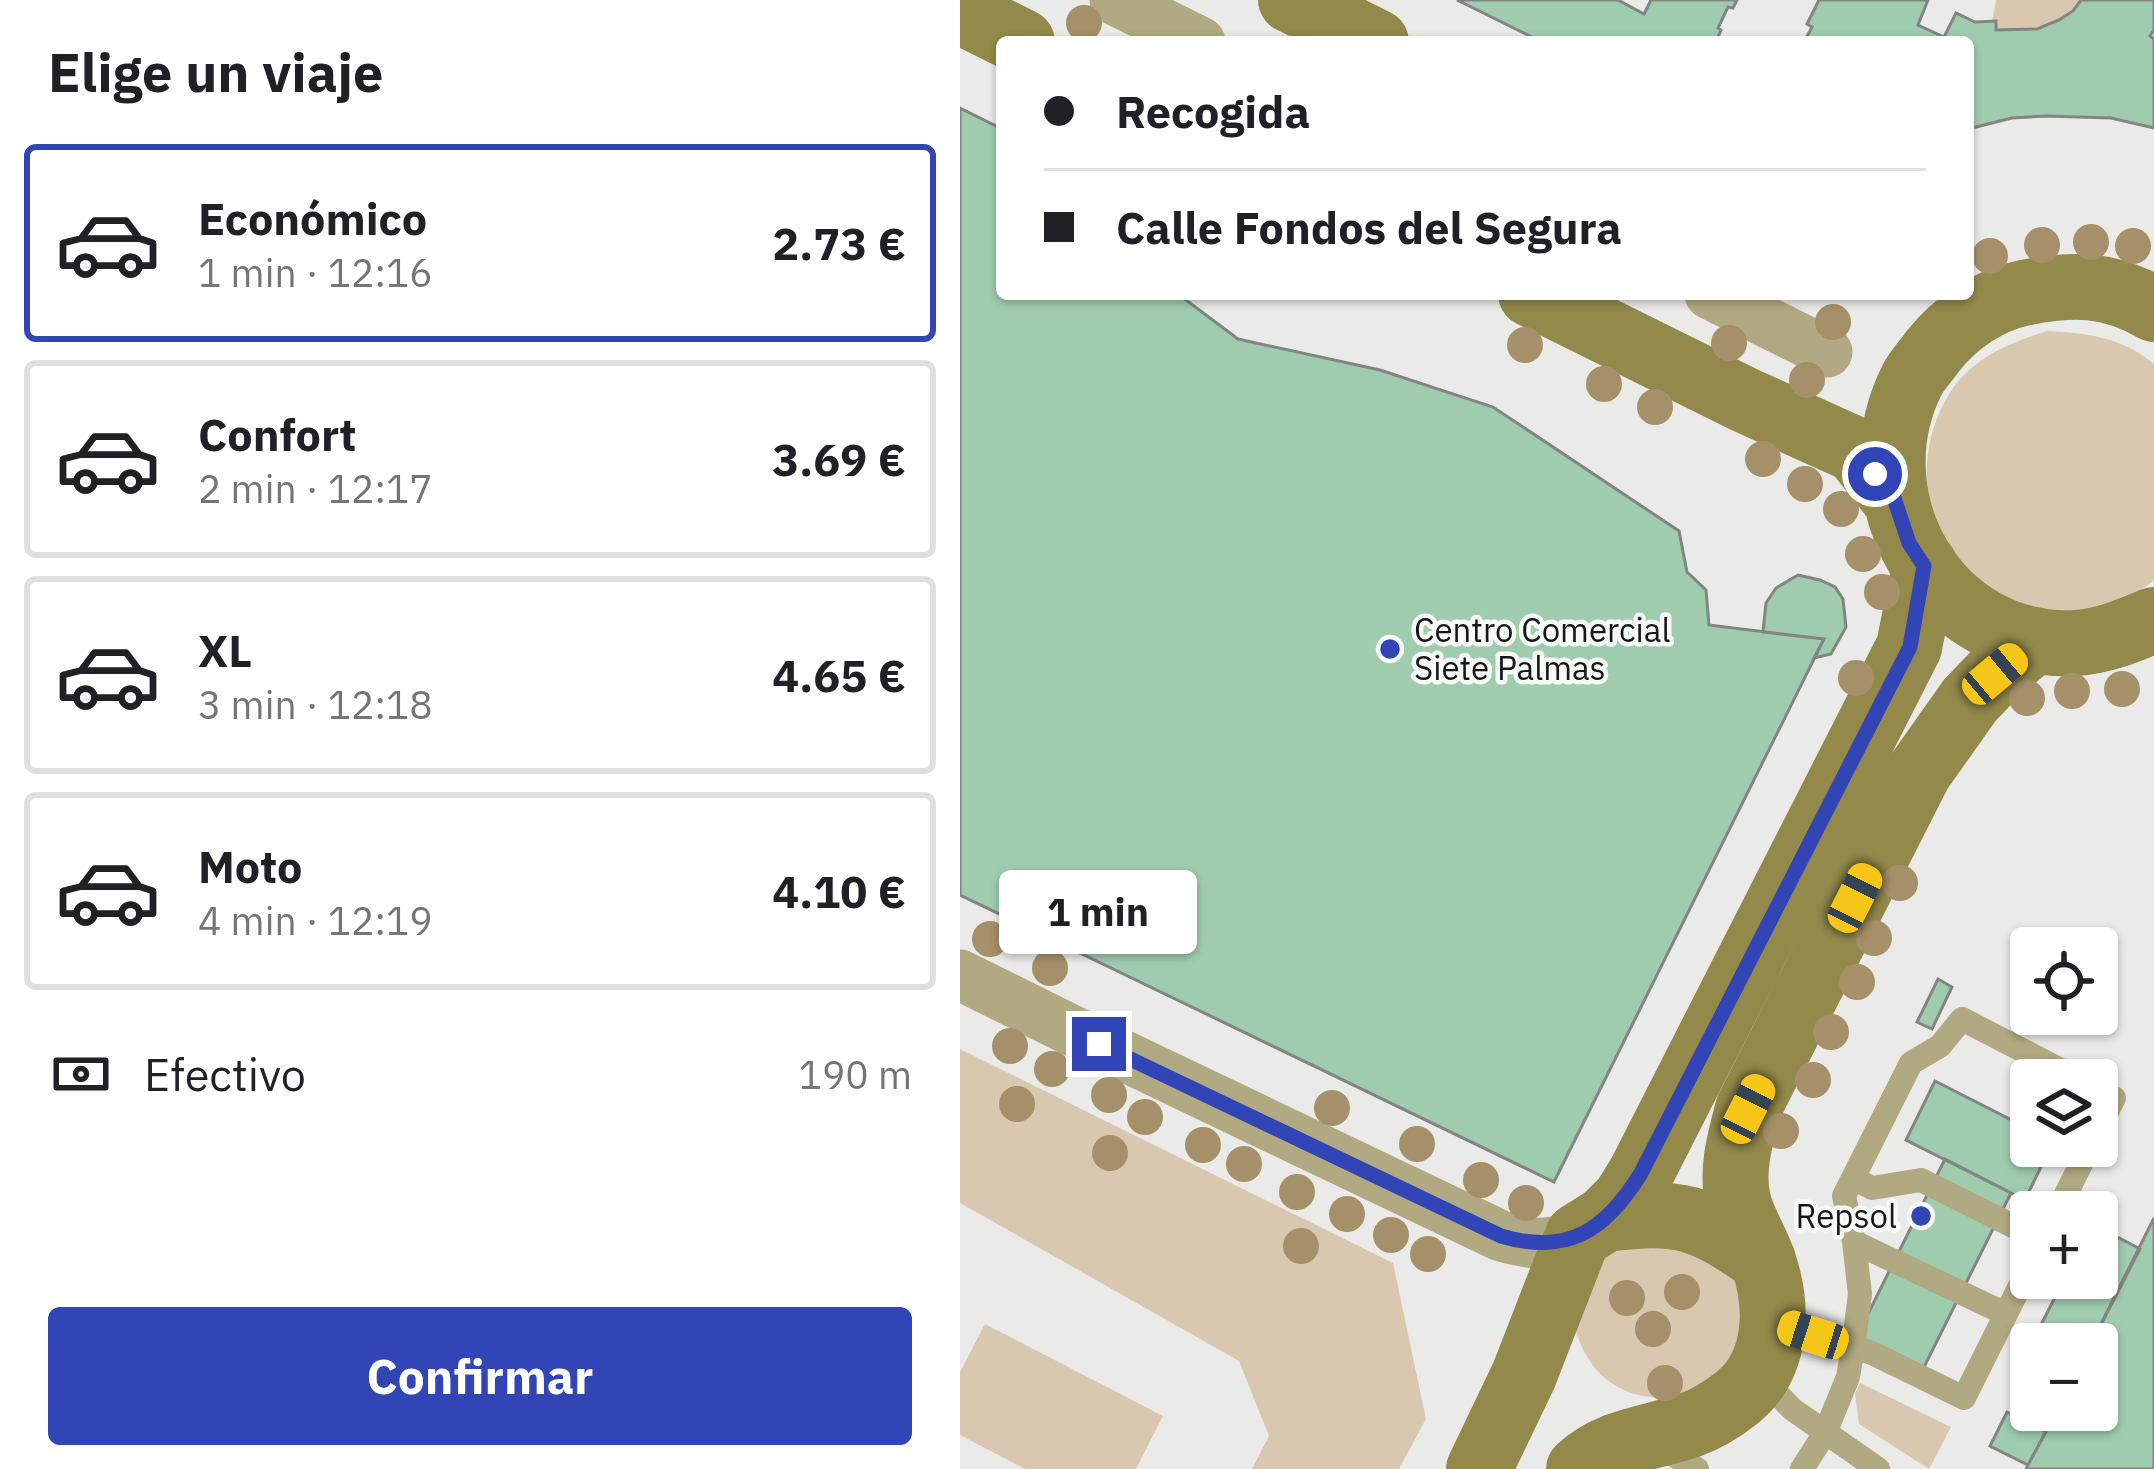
<!DOCTYPE html>
<html lang="es">
<meta charset="utf-8">
<style>
body{margin:0;font-family:"IBM Plex Sans",sans-serif;background:#f2f2f2;color:#202124;height:100vh;display:flex;flex-direction:column;font-size:45px;white-space:nowrap}
*{box-sizing:border-box;margin:0}
p{font-size:39px;color:#757577}
.icon{flex:none;width:66px;height:66px;fill:none;stroke:currentColor;stroke-width:2;stroke-linecap:round;stroke-linejoin:round}
.map{position:relative;flex:1;overflow:hidden}
.side{display:flex;flex-direction:column;background:#fff;width:960px}
.side>*{flex:none}
.hud{position:absolute;left:36px;top:36px;width:978px;height:264px;border-radius:12px;box-shadow:0 3px 9px #0004;display:grid;align-content:center;height:264px;padding:0 48px;background:#fff}
.buttons{position:absolute;left:1050px;top:927px;display:grid;gap:24px}
.buttons a{display:grid;place-items:center;width:108px;height:108px;border-radius:12px;background:#fff;box-shadow:0 3px 9px #0004;font-size:60px}
.end{position:absolute;width:54px;height:54px;margin:-27px;border:15px solid #3245b7;background:#fff;box-shadow:0 0 0 6px #fff}
.from{border-radius:50%}
.bubble{position:absolute;height:84px;border-radius:12px;background:#fff;box-shadow:0 3px 9px #0004;font-size:39px;font-weight:700;line-height:84px;text-align:center}
.car{position:absolute;width:36px;height:72px;margin:-36px -18px;border-radius:15px;box-shadow:0 0 9px 3px #0007;background:linear-gradient(#f5c518 24%,#345 0 40%,#f5c518 0 76%,#345 0 86%,#f5c518 0)}
.hud b{display:flex;align-items:center;gap:42px;height:114px;font-size:45px}
.hud b+b{border-top:3px solid #e0e0e0}
.hud i{width:30px;height:30px;background:#202124}
ul{padding:0;list-style:none}
li{display:flex;align-items:center;gap:36px;height:198px;margin:0 24px 18px;padding:0 24px;border:6px solid #e0e0e0;border-radius:12px}
li div{flex:1}
li b{display:block;font-size:45px}
li em{font-style:normal;font-weight:700}
li.on{border-color:#3245b7}
li>.icon{width:108px;height:108px;stroke-width:1.5}
h2{padding:0 48px;font-size:54px;line-height:144px}
.pay{display:flex;align-items:center;gap:30px;height:132px;padding:0 48px;font-size:45px}
.pay p{margin-inline-start:auto}
.primary-button{display:flex;gap:24px;margin-top:auto;padding:24px 48px}
.primary-button a{flex:1;height:138px;border-radius:12px;background:#3245b7;color:#fff;font-size:48px;font-weight:700;line-height:138px;text-align:center}
main{display:flex;flex:1;min-height:0}
.map>svg:first-child{display:block}
</style>
<main>
<section class="side">
<h2>Elige un viaje</h2>
<ul>
<li class="on"><svg class="icon" aria-label="car" viewBox="0 0 24 24"><path d="M5 17H2v-5l4-1 3-4h7l3 4 3 1v5h-3M9 17h6M6 11h13"/><circle cx="7" cy="17" r="2"/><circle cx="17" cy="17" r="2"/></svg><div><b>Económico</b><p>1 min · 12:16</p></div><em>2.73 €</em></li>
<li><svg class="icon" aria-label="car" viewBox="0 0 24 24"><path d="M5 17H2v-5l4-1 3-4h7l3 4 3 1v5h-3M9 17h6M6 11h13"/><circle cx="7" cy="17" r="2"/><circle cx="17" cy="17" r="2"/></svg><div><b>Confort</b><p>2 min · 12:17</p></div><em>3.69 €</em></li>
<li><svg class="icon" aria-label="car" viewBox="0 0 24 24"><path d="M5 17H2v-5l4-1 3-4h7l3 4 3 1v5h-3M9 17h6M6 11h13"/><circle cx="7" cy="17" r="2"/><circle cx="17" cy="17" r="2"/></svg><div><b>XL</b><p>3 min · 12:18</p></div><em>4.65 €</em></li>
<li><svg class="icon" aria-label="car" viewBox="0 0 24 24"><path d="M5 17H2v-5l4-1 3-4h7l3 4 3 1v5h-3M9 17h6M6 11h13"/><circle cx="7" cy="17" r="2"/><circle cx="17" cy="17" r="2"/></svg><div><b>Moto</b><p>4 min · 12:19</p></div><em>4.10 €</em></li>
</ul>
<div class="pay"><svg class="icon" aria-label="cash" viewBox="0 0 24 24"><path d="M3 7h18v10H3z"/><circle cx="12" cy="12" r="2"/></svg>Efectivo<p>190 m</p></div>
<div class="primary-button"><a>Confirmar</a></div>
</section>
<div class="map">
<svg width="1194" height="1469" viewBox="0 0 1194 1469">
<rect width="100%" height="100%" fill="#eaebe8"/>
<!-- green -->
<path fill="#dac7b0" d="M1036 0H1122C1094 29 1074 29 1036 30V22H1032Z
M1087 331C1127 333 1162 337 1194 364V580C1177 596 1151 606 1128 609 1028 623 947 536 971 437 977 415 988 390 1006 373 1029 351 1056 341 1087 331Z
M0 1049 433 1263 466 1419 439 1469H292L309 1436 279 1361 0 1203Z
M706 1229C719 1238 768 1267 775 1277 784 1288 783 1309 782 1322 777 1403 666 1426 626 1355 621 1345 614 1332 615 1320 616 1306 643 1260 650 1245Z
M25 1324 203 1416 176 1469H65L0 1435V1372Z
M900 1383 991 1427 969 1469 899 1424 895 1394Z"/>
<!-- building -->
<path fill="#9fccaf" stroke="#838583" stroke-width="3" d="M497 0H658L684 14 691 0H777L773 8 768 7 758 28 761 30 756 42H582Z
M859 0H968L958 25 984 37 996 13 1015 22 1036 21V30L1077 29 1099 20 1113 11 1121 0H1194V30L1190 36 1194 39V128L1151 118 1085 116 1052 118 1008 129V42H844L852 27 847 24Z
M0 108 42 129V294H218L278 339 420 370 533 407 719 531 727 572 746 590 749 625 864 639 594 1182 0 895Z
M838 575 860 580 875 587 883 599 886 627 871 654 854 658 864 639 803 632 806 603 816 588Z
M978 979 992 987 972 1029 957 1022Z
M975 1081 1071 1130V1146H1091L1065 1200 946 1140Z
M985 1159 1051 1193 962 1371 896 1338Z
M1194 1218V1469H1066L1097 1410H1137V1344H1131Z
M1140 1228 1180 1249 1131 1344H1071L1105 1278H1137V1233Z
M1071 1344V1372L1060 1366Z
M1047 1412 1086 1432 1068 1465 1030 1446Z"/>
<g fill="none" stroke-linecap="round" stroke-linejoin="round">
<!-- lane -->
<path stroke="#b0a982" stroke-width="24" d="M1137 1089 1154 1098 1137 1132
M893 1178 912 1188 961 1180 1071 1235
M1097 1212 1130 1146
M894 1242 1046 1314
M817 1324 912 1353 1004 1398 1071 1264
M799 1375 832 1409 918 1469
M698 1446 737 1469
M842 1469 865 1433 888 1377 893 1348 900 1294 894 1242 884 1196 951 1063 980 1046 1002 1019 1120 1080"/>
<!-- street -->
<path stroke="#b0a982" stroke-width="51" d="M155 0 240 42
M750 294 867 352
M0 975 139 1044 541 1236C573 1245 586 1246 618 1236"/>
<!-- secondary -->
<path stroke="#93894b" stroke-width="66" d="M331 0 416 42
M0 11 62 42
M571 294 785 400 896 450 934 498
M1194 309C1149 283 1113 283 1063 293 1027 301 995 323 973 351 966 361 957 370 952 380 892 500 978 650 1116 643 1144 641 1168 631 1194 620
M645 1219C721 1209 741 1217 803 1260
M519 1469 564 1375 618 1236 645 1219 665 1199 681 1173 949 647 965 566
M619 1469C650 1440 692 1438 730 1425 747 1419 763 1409 778 1397 818 1364 819 1307 803 1261 796 1240 783 1222 778 1201 771 1169 780 1140 788 1109L959 772 1010 700 1035 674 1075 640"/>
</g>
<!-- trees -->
<g fill="#a69069">
<circle cx="124" cy="23" r="18"/>
<circle cx="1131" cy="242" r="18"/>
<circle cx="1082" cy="245" r="18"/>
<circle cx="1173" cy="246" r="18"/>
<circle cx="1030" cy="256" r="18"/>
<circle cx="873" cy="322" r="18"/>
<circle cx="769" cy="343" r="18"/>
<circle cx="565" cy="345" r="18"/>
<circle cx="847" cy="380" r="18"/>
<circle cx="644" cy="384" r="18"/>
<circle cx="695" cy="407" r="18"/>
<circle cx="803" cy="459" r="18"/>
<circle cx="845" cy="484" r="18"/>
<circle cx="881" cy="509" r="18"/>
<circle cx="903" cy="554" r="18"/>
<circle cx="922" cy="592" r="18"/>
<circle cx="896" cy="678" r="18"/>
<circle cx="1162" cy="689" r="18"/>
<circle cx="1112" cy="691" r="18"/>
<circle cx="1067" cy="698" r="18"/>
<circle cx="940" cy="883" r="18"/>
<circle cx="914" cy="938" r="18"/>
<circle cx="30" cy="939" r="18"/>
<circle cx="90" cy="968" r="18"/>
<circle cx="897" cy="982" r="18"/>
<circle cx="871" cy="1032" r="18"/>
<circle cx="50" cy="1046" r="18"/>
<circle cx="92" cy="1069" r="18"/>
<circle cx="853" cy="1080" r="18"/>
<circle cx="149" cy="1095" r="18"/>
<circle cx="57" cy="1104" r="18"/>
<circle cx="372" cy="1108" r="18"/>
<circle cx="185" cy="1117" r="18"/>
<circle cx="821" cy="1131" r="18"/>
<circle cx="457" cy="1144" r="18"/>
<circle cx="243" cy="1145" r="18"/>
<circle cx="150" cy="1153" r="18"/>
<circle cx="284" cy="1164" r="18"/>
<circle cx="521" cy="1180" r="18"/>
<circle cx="337" cy="1192" r="18"/>
<circle cx="566" cy="1203" r="18"/>
<circle cx="387" cy="1214" r="18"/>
<circle cx="431" cy="1235" r="18"/>
<circle cx="341" cy="1246" r="18"/>
<circle cx="468" cy="1254" r="18"/>
<circle cx="722" cy="1292" r="18"/>
<circle cx="667" cy="1298" r="18"/>
<circle cx="693" cy="1329" r="18"/>
<circle cx="705" cy="1383" r="18"/>
</g>
<g fill="none" stroke-linecap="round" stroke-linejoin="round">
<!-- route -->
<path stroke="#3245b7" stroke-width="15" d="M139 1044 541 1236C608 1256 646 1230 681 1173L950 647 964 566 949 543 934 498 915 474"/>
</g>
<!-- markers -->
<g fill="#3245b7" stroke="#f7f9f6" stroke-width="4.5">
<circle cx="430" cy="649" r="12"/>
<circle cx="961" cy="1216" r="12"/>
</g>
<g text-anchor="middle" stroke-width="9" stroke-linejoin="round" paint-order="stroke">
<!-- poi labels -->
<g font-size="33" fill="#151615" stroke="#f7f9f6" text-anchor="start">
<text x="454" y="642">Centro Comercial<tspan x="454" dy="38">Siete Palmas</tspan></text>
<text x="937" y="1228" text-anchor="end">Repsol</text>
</g>
</g>
</svg>
<div class="buttons">
<a><svg class="icon" aria-label="locate" viewBox="0 0 24 24"><circle cx="12" cy="12" r="6"/><path d="M12 2v4M12 18v4M2 12h4M18 12h4"/></svg></a>
<a><svg class="icon" aria-label="layers" viewBox="0 0 24 24"><path d="M12 4l9 5-9 5-9-5zM3 14l9 5 9-5"/></svg></a>
<a>+</a>
<a>−</a>
</div>
<i class="end from" style="left:915px;top:474px"></i>
<i class="end" style="left:139px;top:1044px"></i>
<div class="bubble" style="left:39px;top:870px;width:198px">1 min</div>
<i class="car" style="left:1035px;top:674px;rotate:50deg"></i>
<i class="car" style="left:895px;top:898px;rotate:27deg"></i>
<i class="car" style="left:788px;top:1109px;rotate:27deg"></i>
<i class="car" style="left:853px;top:1335px;rotate:288deg"></i>
<div class="hud">
<b><i class="from"></i>Recogida</b>
<b><i></i>Calle Fondos del Segura</b>
</div>
</div>
</main>
